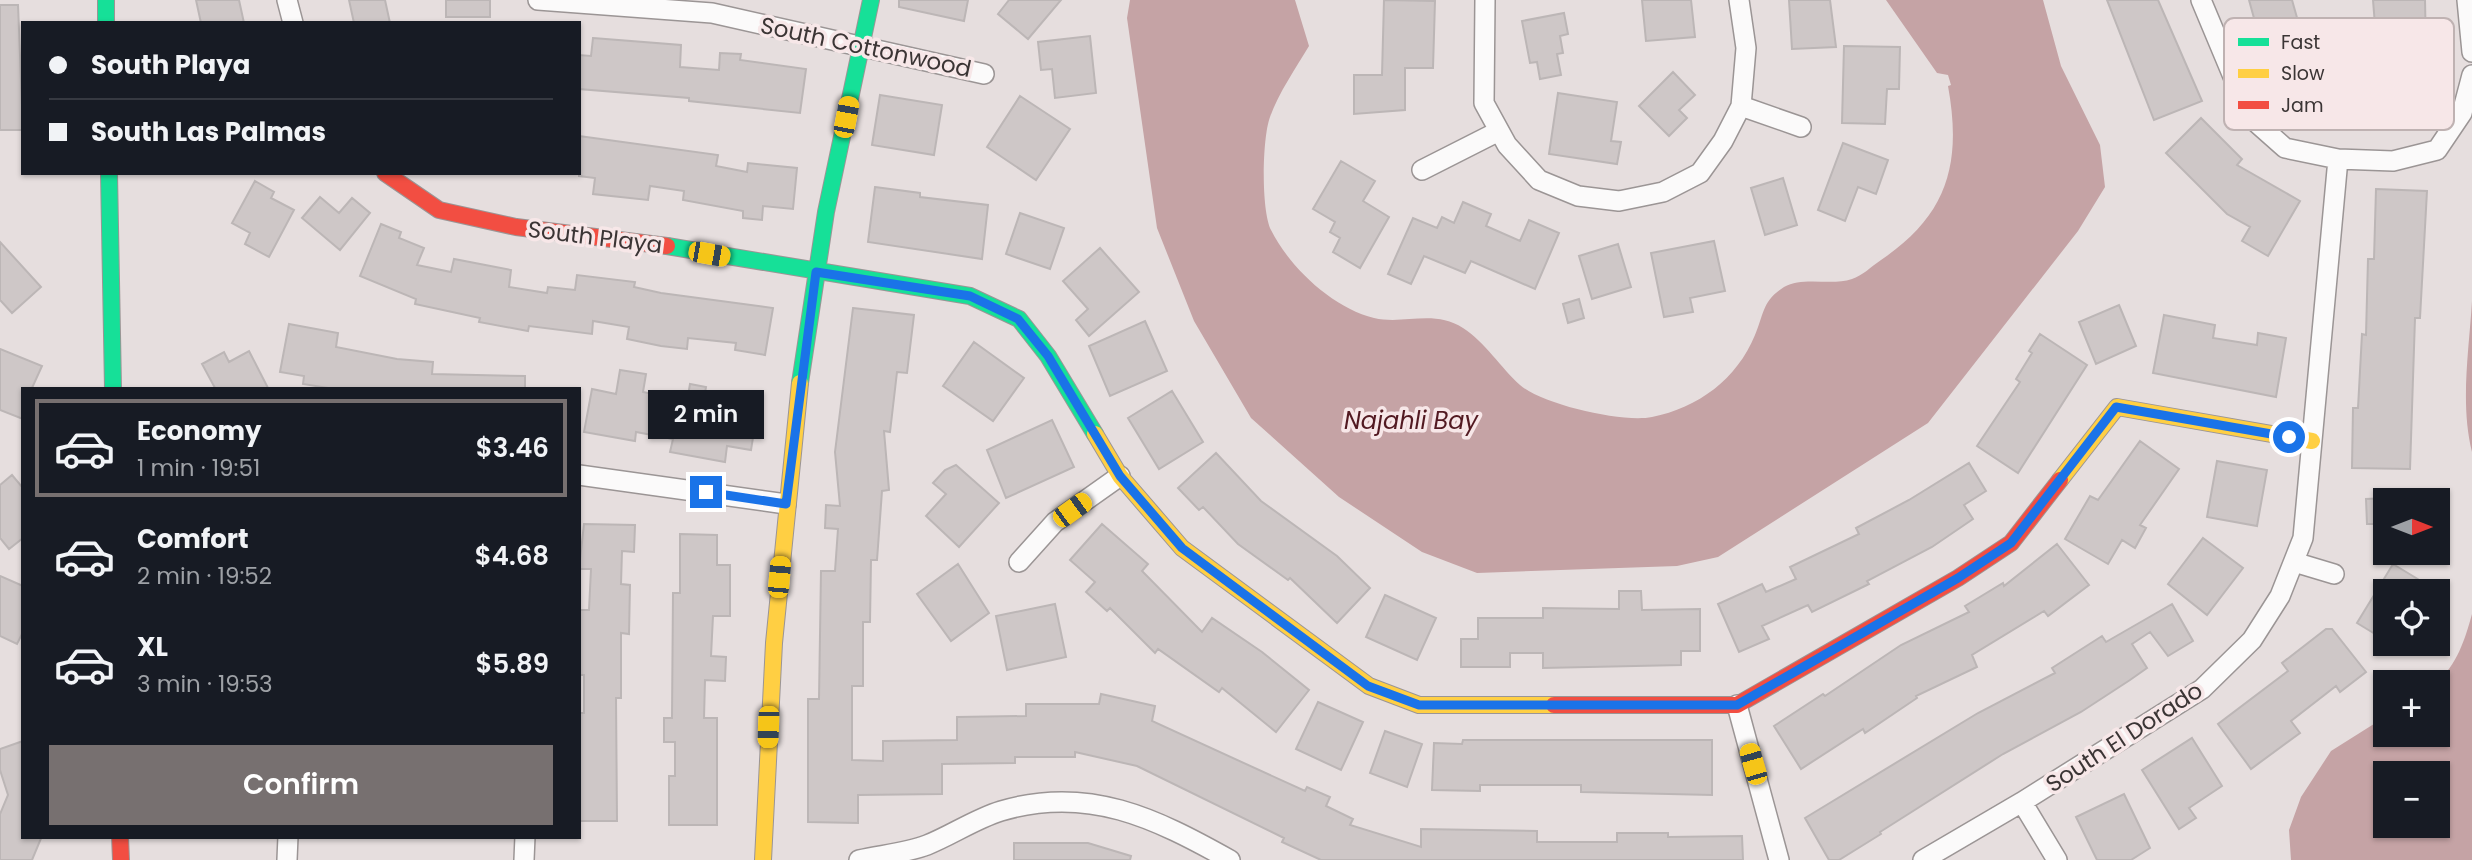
<!DOCTYPE html>
<meta charset="utf-8">
<style>
body{margin:0;font-family:Poppins,sans-serif;background:#242831;color:#f1f3f6;height:100vh;display:flex;flex-direction:column;font-size:26px;white-space:nowrap}
*{box-sizing:border-box;margin:0}
p{font-size:23px;color:#9ea1a6}
.icon{flex:none;width:38px;height:38px;fill:none;stroke:currentColor;stroke-width:2;stroke-linecap:round;stroke-linejoin:round}
.map{position:relative;flex:1;overflow:hidden}
.drawer{position:absolute;left:21px;top:387px;width:560px;height:452px;display:flex;flex-direction:column;background:#171b24;border-radius:0px;box-shadow:0 2px 5px #0004}
.drawer>*{flex:none}
.guide{position:absolute;left:21px;top:21px;width:560px;height:154px;border-radius:0px;box-shadow:0 2px 5px #0004;display:grid;align-content:center;height:154px;padding:0 28px;background:#171b24}
.needle{width:46px;rotate:90deg}
.fabs{position:absolute;left:2373px;top:488px;display:grid;gap:14px}
.fabs a{display:grid;place-items:center;width:77px;height:77px;border-radius:0px;background:#171b24;box-shadow:0 2px 5px #0004;font-size:35px}
.end{position:absolute;width:32px;height:32px;margin:-16px;border:9px solid #1a73e8;background:#fff;box-shadow:0 0 0 4px #fff}
.from{border-radius:50%}
.bubble{position:absolute;height:49px;border-radius:0px;background:#171b24;box-shadow:0 2px 5px #0004;font-size:23px;font-weight:600;line-height:49px;text-align:center}
.car{position:absolute;width:21px;height:42px;margin:-21px -10px;border-radius:9px;box-shadow:0 0 5px 2px #0007;background:linear-gradient(#f5c518 24%,#345 0 40%,#f5c518 0 76%,#345 0 86%,#f5c518 0)}
.guide b{display:flex;align-items:center;gap:24px;height:66px;font-size:26px}
.guide b+b{border-top:2px solid #363941}
.guide i{width:18px;height:18px;background:#f1f3f6}
ul{padding:12px 0 0;list-style:none}
li{display:flex;align-items:center;gap:21px;height:98px;margin:0 14px 10px;padding:0 14px;border:4px solid transparent;border-radius:0px}
li div{flex:1}
li b{display:block;font-size:26px}
li em{font-style:normal;font-weight:600}
li.selected{border-color:#777070}
li>.icon{width:63px;height:63px;stroke-width:1.5}
.action{display:flex;gap:14px;margin-top:auto;padding:14px 28px}
.action a{flex:1;height:80px;border-radius:0px;background:#777070;color:#fff;font-size:28px;font-weight:600;line-height:80px;text-align:center}
.map>svg:first-child{display:block}
</style>
<div class="map">
<svg width="2472" height="860" viewBox="0 0 2472 860">
<rect width="100%" height="100%" fill="#e6dede"/>
<!-- water -->
<path fill="#c5a3a5" fill-rule="evenodd" d="M1130 0H1295L1309 46C1296 68 1279 92 1270 117 1262 139 1261 210 1271 230 1290 268 1333 308 1374 318 1404 325 1434 309 1463 328 1485 342 1501 368 1520 385 1543 405 1623 423 1652 417 1698 408 1737 379 1755 335 1764 314 1762 301 1784 287 1803 276 1831 286 1852 279 1862 276 1872 266 1881 260 1948 215 1962 163 1948 86L1951 85 1948 75 1937 73 1886 0H2043L2061 66 2100 145 2105 187 2078 231 1928 423 1718 557 1677 566 1477 573 1422 552 1339 497 1251 418 1194 321 1157 228 1127 18Z
M2472 301V452C2460 404 2469 351 2472 301Z
M2472 614V860H2291L2289 830 2301 797 2331 751 2385 717V735H2438L2436 682C2457 666 2465 639 2472 614ZM2385 774H2438V826H2385Z"/>
<!-- building -->
<path fill="#cec7c7" stroke="#bcb6b6" stroke-width="2" d="M196 0H239L244 23H201Z
M349 0H385L390 23H354Z
M446 0H490V17H446Z
M899 0H968L964 21 899 7Z
M1009 0H1061L1028 39 998 14Z
M1384 0 1435 1 1433 68H1405V110L1354 114V75H1382Z
M1642 0H1691L1695 37 1646 41Z
M1789 0H1830L1836 47 1792 49Z
M2107 0H2158L2202 101 2154 120Z
M2249 0H2292L2303 39 2316 35 2326 69 2335 66 2340 86 2295 100 2287 75 2277 78 2266 38 2260 40Z
M2373 0H2425L2427 100H2381V38H2376Z
M0 5H18L23 130H0Z
M1564 13 1568 34 1560 36 1563 53 1557 54 1561 75 1540 79 1537 62 1530 63 1522 21Z
M1090 36 1096 93 1055 98 1052 69 1041 70 1038 42Z
M593 38 681 45 680 67 719 70 720 53 741 54 740 60 806 69 800 113 689 101V98L579 89V55L591 56Z
M1844 46 1900 47 1899 89H1887L1885 124 1842 123Z
M1673 72 1695 95 1679 110 1687 118 1669 136 1639 106Z
M1558 93 1617 102 1611 141 1621 142 1617 164 1549 154Z
M880 95 942 105 934 155 872 145Z
M1020 96 1070 129 1036 180 987 147Z
M2201 118 2242 159 2237 165 2300 201 2268 256 2242 241 2250 227 2227 214 2166 153Z
M579 136 718 155 716 166 747 172 748 163 797 168 793 209 763 206 762 220 743 218V211L683 200 684 191 650 186 648 200 593 194 595 178 579 176Z
M1843 143 1888 160 1876 194 1858 187 1845 221 1818 210Z
M1341 161 1375 181 1363 201 1389 217 1360 268 1333 252 1340 238 1330 232 1335 222 1313 209Z
M1783 178 1797 225 1765 235 1751 188Z
M255 181 274 192 271 198 294 210 269 257 245 244 250 233 232 223Z
M875 187 920 193V197L988 205 982 259 868 242Z
M2376 189 2427 191 2420 318H2415L2410 469 2352 468 2353 408H2358L2362 334 2366 335 2368 259H2374Z
M320 197 339 213 352 198 370 213 340 250 302 218Z
M1463 202 1491 214 1486 226 1520 241 1529 220 1559 233 1535 289 1471 261 1465 273 1424 256 1411 284 1388 274 1413 218 1437 228 1442 217 1454 223Z
M1020 213 1064 228 1050 269 1006 254Z
M381 224 401 232 399 238 424 248 417 265 451 272 454 259 511 270 509 287 547 293 548 287 575 290 577 275 635 282 634 287 661 293 773 308 765 355 735 350 736 343 688 338 687 349 661 346 627 339 629 327 593 321 592 334 529 326 528 331 479 322 480 318 415 304 416 299 360 276Z
M1714 241 1725 291 1690 298 1693 312 1664 317 1651 253Z
M0 242 41 287 12 313 0 300Z
M1618 244 1631 287 1592 299 1579 256Z
M1100 248 1139 292 1089 336 1076 320 1088 309 1063 281Z
M1579 299 1584 318 1568 323 1563 304Z
M2119 305 2136 346 2096 364 2079 322Z
M853 308 914 315 907 373 897 372 890 432 884 431 889 490 882 491 877 560H871L870 622H863V686H852V760L883 761V741L957 740V717L1026 716V704H1099L1101 694 1155 706 1152 721 1305 791 1307 787 1330 797 1326 806 1353 819 1350 825 1421 847V829L1537 831V842H1617V833H1668V837L1742 836 1743 860H1321L1282 842 1284 838 1137 766 1075 752V757H1015V763L942 764V794L858 795V823L808 822V699H819L821 571H835L838 529 825 528 826 505 840 506 835 452Z
M2164 315 2215 325 2213 338 2257 345 2258 333 2286 338 2276 397 2153 373Z
M1145 321 1167 371 1110 396 1089 346Z
M289 324 338 333 336 347 397 359 433 362 432 374 525 376V388H328L303 384 304 376 280 372Z
M2040 334 2087 365 2018 473 1977 446 2020 382 2016 379 2032 353 2029 351Z
M974 342 1024 378 993 421 943 386Z
M0 349 42 366 32 388H23V419L0 410Z
M249 351 268 388H215L202 364 224 352 229 362Z
M620 370 646 374 643 392 687 401 690 384 706 387 702 410 756 419 751 450 727 446 725 462 670 452 673 439 636 432 635 441 584 432 592 389 616 394Z
M1172 391 1203 442 1159 469 1128 418Z
M1052 420 1074 467 1006 498 987 450Z
M2140 441 2179 469 2140 525 2146 528 2135 548 2122 540 2108 564 2065 539 2090 496 2098 500Z
M1216 453 1261 501 1337 556 1370 588 1337 623 1290 578 1288 580 1238 544 1203 507 1199 510 1178 488Z
M2217 461 2267 470 2257 526 2207 517Z
M1969 463 1986 491 1964 505 1973 519 1932 547 1867 581 1869 584 1812 612 1808 605 1762 626 1769 639 1739 652 1718 604 1762 584 1766 592 1796 579 1790 567 1859 534 1856 528 1909 500Z
M956 465 999 503 959 547 926 516 946 494 933 483 945 470Z
M12 475 23 488V538L9 549 0 538V485Z
M2385 498V524H2367L2366 499Z
M584 524 635 525 634 552 622 551 621 584 630 585 629 634 621 633V698H616L617 821H579V713H584V675H579V610H589L591 569H579Z
M1102 524 1148 564 1142 571 1202 632 1212 618 1262 652 1309 690 1276 732 1222 688 1219 692 1158 649 1155 653 1110 608 1107 611 1086 592 1095 582 1070 560Z
M680 534 717 535V565H730V616H713L711 656 726 657 725 681 705 680 704 718H717V825H669V776H675V742H664V718H672L673 593H680Z
M2203 538 2243 568 2207 615 2168 584Z
M2057 544 2089 585 2048 616 2044 611 1972 655 1977 667 1916 696 1917 698 1865 733 1863 729 1801 769 1774 726 1823 694 1825 696 1901 645 1969 612 1965 606 2003 583 2004 586Z
M958 564 989 613 951 641 917 594Z
M2393 564 2439 592H2385V640L2357 623Z
M0 576 23 586V632L17 644 0 636Z
M1619 591H1641L1642 610 1700 609V651H1681V665L1543 668V653H1510V667H1461V639H1478V618H1543V608L1619 609Z
M1385 595 1436 618 1417 660 1366 637Z
M1055 604 1066 657 1007 670 996 616Z
M2172 604 2193 641 2168 656 2150 632 2132 644 2147 668 2130 680 2081 712 2003 754 1880 832 1881 834 1839 860H1829L1805 818 1978 713 2055 673 2052 668 2102 636 2106 642Z
M2326 629H2332L2366 672 2340 692 2336 686 2291 721 2300 733 2251 769 2218 724 2288 671 2282 663Z
M1318 702 1363 722 1341 770 1296 749Z
M1385 731 1422 744 1407 787 1370 773Z
M2192 738 2222 786 2189 808 2196 818 2179 829 2142 770Z
M1463 740H1712V795L1581 792V785H1480V791L1432 790 1434 743 1462 744Z
M23 741V836H42L32 860H0V814L8 795 0 770V749Z
M2124 794 2150 848 2131 860H2097L2076 817Z
M1014 843H1088L1131 856 1130 860H1014Z"/>
<g fill="none" stroke-linecap="round" stroke-linejoin="round">
<!-- street casing -->
<g stroke="#9b9595" stroke-width="22">
<path id="street" d="M287 0 293 23
M538 0 712 13 984 74
M1485 0 1484 103 1507 145 1539 180 1578 196 1619 201 1663 192 1700 173 1723 141 1741 106 1746 48 1739 0
M2201 0 2250 117 2285 148 2338 159 2393 161 2437 150 2462 113 2472 75
M2467 0 2472 52
M1741 106 1801 127
M1422 170 1499 131
M579 475 786 504
M1019 562 1055 522 1120 476
M2294 562 2334 574
M1737 705 1779 860
M2022 802 2057 860
M287 860 288 836
M524 860 525 836
M859 860C881 855 906 853 927 845 952 835 975 819 1001 811 1088 785 1155 818 1230 860
M1923 860 2022 802 2202 689 2252 640 2280 596 2303 538 2338 159"/>
</g>
<!-- fast casing -->
<g stroke="#9b9595" stroke-width="18">
<path id="fast" d="M106 0V23
M109 173 113 388
M667 246 970 296 1019 319 1048 356 1095 434
M800 383 826 212 871 0"/>
</g>
<!-- slow casing -->
<g stroke="#9b9595" stroke-width="18">
<path id="slow" d="M1095 434 1120 476 1182 548 1369 686 1419 705H1554
M2060 480 2117 407 2312 441
M763 860 774 643 800 383"/>
</g>
<!-- jam casing -->
<g stroke="#9b9595" stroke-width="18">
<path id="jam" d="M385 173 439 210 516 227 667 246
M1554 705H1737L1958 578 2011 543 2060 480
M120 836 121 860"/>
</g>
<!-- street -->
<use href="#street" stroke="#fbfafa" stroke-width="19"/>
<!-- fast -->
<use href="#fast" stroke="#16e098" stroke-width="16"/>
<!-- slow -->
<use href="#slow" stroke="#ffcf43" stroke-width="16"/>
<!-- jam -->
<use href="#jam" stroke="#f24e42" stroke-width="16"/>
</g>
<g fill="none" stroke-linecap="round" stroke-linejoin="round">
<!-- route -->
<path stroke="#1a73e8" stroke-width="9" d="M706 492 786 504 816 272 970 296 1018 319 1048 356 1120 476 1182 548 1368 686 1419 705H1737L1958 578 2011 543 2116 407 2289 437"/>
</g>
<g text-anchor="middle" stroke-width="7" stroke-linejoin="round" paint-order="stroke">
<!-- street labels -->
<g font-size="23" fill="#3b3535" stroke="#f7e7e8">
<text transform="translate(866 47) rotate(12)" y="8">South Cottonwood</text>
<text transform="translate(595 237) rotate(7)" y="8">South Playa</text>
<text transform="translate(2124 737) rotate(-33)" y="8">South El Dorado</text>
</g>
<!-- water labels -->
<g font-size="24" font-style="italic" fill="#521921" stroke="#f7e7e8">
<text x="1411" y="429">Najahli Bay</text>
</g>
</g>
<!-- legend -->
<rect x="2224" y="18" width="230" height="112" rx="10" fill="#f7e7e8" stroke="#bfb2b2" stroke-width="2"/>
<rect x="2238" y="38" width="31" height="8" fill="#16e098"/>
<rect x="2238" y="69" width="31" height="9" fill="#ffcf43"/>
<rect x="2238" y="101" width="31" height="8" fill="#f24e42"/>
<g font-size="19" fill="#3b3535">
<text x="2281" y="49">Fast</text>
<text x="2281" y="80">Slow</text>
<text x="2281" y="112">Jam</text>
</g>
</svg>
<div class="fabs">
<a><svg class="needle" viewBox="-14 -14 28 28"><path d="M0-13l5 13h-10z" fill="#e53935"/><path d="M0 13l5-13h-10z" fill="#9ea1a6"/></svg></a>
<a><svg class="icon" aria-label="locate" viewBox="0 0 24 24"><circle cx="12" cy="12" r="6"/><path d="M12 2v4M12 18v4M2 12h4M18 12h4"/></svg></a>
<a>+</a>
<a>−</a>
</div>
<i class="end from" style="left:2289px;top:437px"></i>
<i class="end" style="left:706px;top:492px"></i>
<div class="bubble" style="left:648px;top:390px;width:116px">2 min</div>
<i class="car" style="left:846px;top:117px;rotate:11deg"></i>
<i class="car" style="left:709px;top:254px;rotate:100deg"></i>
<i class="car" style="left:1072px;top:510px;rotate:54deg"></i>
<i class="car" style="left:779px;top:577px;rotate:5deg"></i>
<i class="car" style="left:768px;top:727px;rotate:182deg"></i>
<i class="car" style="left:1753px;top:764px;rotate:344deg"></i>
<div class="guide">
<b><i class="from"></i>South Playa</b>
<b><i></i>South Las Palmas</b>
</div>
<section class="drawer">
<ul>
<li class="selected"><svg class="icon" aria-label="car" viewBox="0 0 24 24"><path d="M5 17H2v-5l4-1 3-4h7l3 4 3 1v5h-3M9 17h6M6 11h13"/><circle cx="7" cy="17" r="2"/><circle cx="17" cy="17" r="2"/></svg><div><b>Economy</b><p>1 min · 19:51</p></div><em>$3.46</em></li>
<li><svg class="icon" aria-label="car" viewBox="0 0 24 24"><path d="M5 17H2v-5l4-1 3-4h7l3 4 3 1v5h-3M9 17h6M6 11h13"/><circle cx="7" cy="17" r="2"/><circle cx="17" cy="17" r="2"/></svg><div><b>Comfort</b><p>2 min · 19:52</p></div><em>$4.68</em></li>
<li><svg class="icon" aria-label="car" viewBox="0 0 24 24"><path d="M5 17H2v-5l4-1 3-4h7l3 4 3 1v5h-3M9 17h6M6 11h13"/><circle cx="7" cy="17" r="2"/><circle cx="17" cy="17" r="2"/></svg><div><b>XL</b><p>3 min · 19:53</p></div><em>$5.89</em></li>
</ul>
<div class="action"><a>Confirm</a></div>
</section>
</div>
